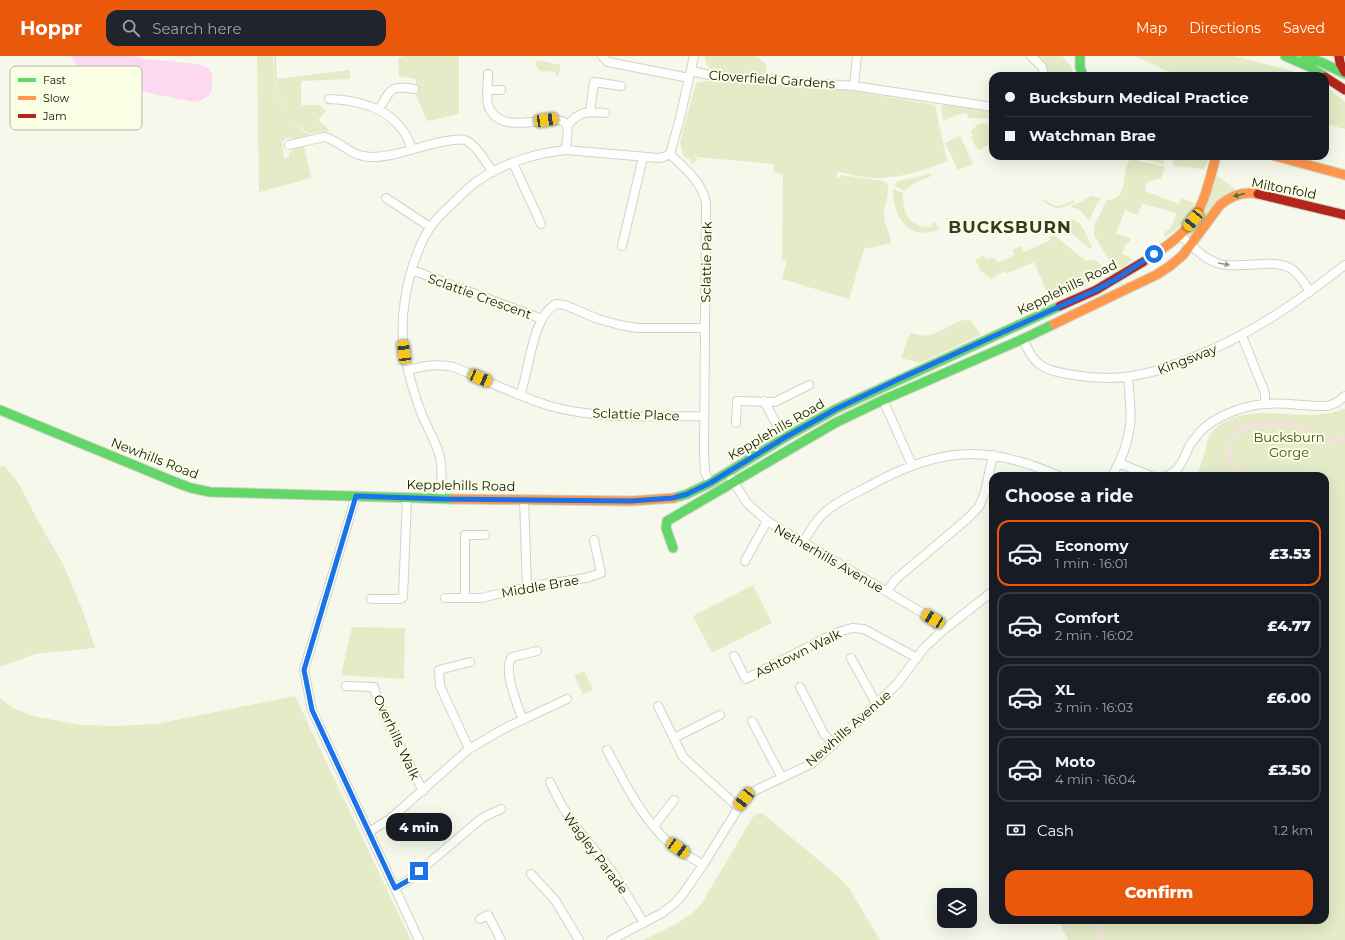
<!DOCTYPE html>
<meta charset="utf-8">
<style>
body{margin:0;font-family:Montserrat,sans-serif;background:#20242c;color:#f1f3f6;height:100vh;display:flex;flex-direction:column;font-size:15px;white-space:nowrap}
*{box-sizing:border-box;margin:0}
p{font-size:13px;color:#9ea1a6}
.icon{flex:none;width:22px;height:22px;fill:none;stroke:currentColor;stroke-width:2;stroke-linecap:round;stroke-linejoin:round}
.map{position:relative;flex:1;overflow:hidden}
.panel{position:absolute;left:989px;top:416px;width:340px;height:452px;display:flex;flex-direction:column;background:#171b24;border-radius:12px;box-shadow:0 4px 16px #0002}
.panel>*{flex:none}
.hud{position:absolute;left:989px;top:16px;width:340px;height:88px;border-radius:12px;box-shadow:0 4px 16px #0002;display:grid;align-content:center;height:88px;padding:0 16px;background:#171b24}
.fabs{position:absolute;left:937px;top:832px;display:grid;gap:8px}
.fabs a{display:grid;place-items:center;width:40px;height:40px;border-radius:8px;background:#171b24;box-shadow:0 4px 16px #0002;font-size:20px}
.end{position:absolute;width:18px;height:18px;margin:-9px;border:5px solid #1a73e8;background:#fff;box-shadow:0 0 0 2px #fff}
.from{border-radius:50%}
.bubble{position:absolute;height:28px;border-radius:12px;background:#171b24;box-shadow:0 4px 16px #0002;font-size:13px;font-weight:800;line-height:28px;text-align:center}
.car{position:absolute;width:12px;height:24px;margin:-12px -6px;border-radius:5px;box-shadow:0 0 3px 1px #0007;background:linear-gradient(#f5c518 24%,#345 0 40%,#f5c518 0 76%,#345 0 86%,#f5c518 0)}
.hud b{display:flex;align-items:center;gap:14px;height:38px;font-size:15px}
.hud b+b{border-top:1px solid #363941}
.hud i{width:10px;height:10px;background:#f1f3f6}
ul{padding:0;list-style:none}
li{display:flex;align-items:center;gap:12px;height:66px;margin:0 8px 6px;padding:0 8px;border:2px solid #363941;border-radius:12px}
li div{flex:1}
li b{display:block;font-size:15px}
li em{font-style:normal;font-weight:800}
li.active{border-color:#ea580c}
li>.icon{width:36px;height:36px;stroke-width:1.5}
h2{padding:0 16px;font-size:18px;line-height:48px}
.pay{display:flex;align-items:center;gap:10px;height:44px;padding:0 16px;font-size:15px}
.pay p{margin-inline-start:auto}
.action{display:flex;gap:8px;margin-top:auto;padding:8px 16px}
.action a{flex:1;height:46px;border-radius:12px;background:#ea580c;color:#fff;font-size:16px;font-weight:800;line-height:46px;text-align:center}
header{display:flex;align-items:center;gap:24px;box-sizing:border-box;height:56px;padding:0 20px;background:#ea580c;color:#fff}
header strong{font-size:19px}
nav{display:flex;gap:22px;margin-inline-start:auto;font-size:14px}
.search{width:280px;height:36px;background:#20242c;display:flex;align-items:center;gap:10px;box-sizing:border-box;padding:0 14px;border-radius:12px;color:#9ea1a6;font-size:15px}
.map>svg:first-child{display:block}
</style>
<header>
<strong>Hoppr</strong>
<div class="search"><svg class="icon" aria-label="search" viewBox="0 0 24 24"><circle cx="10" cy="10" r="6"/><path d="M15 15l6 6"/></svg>Search here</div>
<nav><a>Map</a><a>Directions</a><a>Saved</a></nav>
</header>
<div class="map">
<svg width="1345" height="884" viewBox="0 0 1345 884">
<rect width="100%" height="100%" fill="#f6f8eb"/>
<!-- green -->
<path fill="#e4ebc6" d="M257 0H273C273 21 277 37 283 57L277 34 274 15V0H276L277 23 350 14V23L301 25V49H319L326 55 318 64 329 74C325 77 317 76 310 78L285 61 309 79C305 80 301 82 297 83 290 83 286 80 282 87L284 102H289V97L302 88 304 90 311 122 259 136Z
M404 0H459V58L427 65 416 39V23L399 20 398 2Z
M705 0H755L766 8V16L763 18C751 18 721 18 712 13 707 11 705 5 705 0Z
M1036 0H1062L1071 10 1073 20H1048L1046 10Z
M1135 0H1234L1289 14 1305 20H1183L1167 15Z
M537 4 561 9 558 21 555 16 540 15 535 9Z
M706 25 842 33 935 49 947 105C924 115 899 122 875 122 863 122 850 118 838 116L836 121 840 122 841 119 882 125 887 128C891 139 883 149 884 160 884 170 891 177 891 187L864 193 849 243 782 223 787 205 782 204 783 119 774 116V108L695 101 698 104 691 108 690 103 684 101 680 86 696 27Z
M1325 30 1345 46V73L1325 68Z
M949 48 993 54V63L968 62 967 57 956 59 943 65 941 50Z
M981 67 993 68V87L978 94 973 86 971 75 977 69Z
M960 80 973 108 958 114 945 87Z
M1134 100H1210V101L1204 113 1174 110 1171 102 1166 100 1163 108Z
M1130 104H1136L1165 111 1161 123H1158L1147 126 1145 135 1179 148 1181 142 1195 147C1190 163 1179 172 1165 181H1164L1165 175H1168L1173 167 1176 158 1174 156 1142 148 1138 159 1125 154 1116 178 1131 182 1130 186 1125 188 1122 198 1128 200 1133 204 1122 212 1115 211 1111 207 1094 179V170L1107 144C1132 143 1119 113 1130 104Z
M931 117V120C922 125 912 126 904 135L894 130 898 125 918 121Z
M1217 120 1238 135 1190 183 1188 180 1202 161Z
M893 133 903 137C902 157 910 173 933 171L932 168 935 166 940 173C909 186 893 162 893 133Z
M1092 140 1100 142 1089 164 1079 153 1070 151Z
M1044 143C1058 153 1058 151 1074 144L1075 146C1059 153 1057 155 1043 145Z
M1068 163C1083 162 1086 181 1092 191L1090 193 1067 173 1064 169Z
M1054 179 1086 205 1096 204 1102 210 1104 217 1050 243 1034 206 1006 218 1004 215 991 223 981 215 975 204 983 200 987 203 995 202 998 207 1015 199 1012 194 1020 190 1024 196 1051 184 1049 181Z
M966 264 971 265 981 279 920 307 901 302 910 277C916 277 922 281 928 279 942 277 952 265 966 264Z
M1345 353V884H1068L1058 864H1325V420H1195C1201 412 1203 402 1206 392 1207 388 1207 383 1209 380 1232 347 1282 360 1315 359 1326 358 1335 356 1345 353Z
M4 409 19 428 37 463 64 510 82 553 95 592 35 598 0 611V411Z
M753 529 772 567 712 597 693 560Z
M352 571 405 572 404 623 341 619Z
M584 615 593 633 583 638 574 620Z
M295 640 411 884H0V642L13 652 32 660 82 669 116 670 156 668Z
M762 757 839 821 849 832 880 884H644C664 873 688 865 702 847L751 764 755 758Z"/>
<!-- water -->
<path fill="#fcd9f0" d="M71 0H132L144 3 199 8 208 12 212 18V34L209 39 202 44 194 46C167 40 80 27 71 0Z"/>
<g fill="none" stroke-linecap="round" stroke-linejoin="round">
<!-- stream -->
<path stroke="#fcd9f0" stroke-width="2" d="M1234 420 1228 390 1237 376 1250 370 1289 368 1310 377 1317 389 1345 382
M1099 864 1100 884"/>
<!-- street casing -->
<g stroke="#d1d3c8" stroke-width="10">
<path id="street" d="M602 0 608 6 689 22
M1031 0 1042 11 1044 20
M691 15 714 20 854 30 993 51
M488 18C488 27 486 40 488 49 500 86 561 51 567 70 569 77 566 87 566 94
M854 30 857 0
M488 34H501
M329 43C365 44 401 56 412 94
M379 53C391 34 389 29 414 33
M590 56 594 26 621 30
M567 70C579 55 587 55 605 57
M289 89 324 81C342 85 348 100 371 101 399 101 425 87 453 84 459 83 466 83 470 87 479 93 487 108 493 116
M670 98C685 113 703 126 706 148L704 398 705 416 710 427
M670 98 680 62 694 0
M513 107 541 168
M386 142 430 171
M1180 179C1192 190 1205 204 1220 208 1227 210 1234 209 1242 209 1257 209 1280 204 1293 214 1300 220 1306 229 1310 236
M622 190 643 101
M412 214 542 263
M1242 280 1263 332 1265 338V348
M1023 283C1035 312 1044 314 1074 319 1116 327 1150 319 1189 303 1249 280 1295 248 1345 209
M408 314C424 310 437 307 454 311 485 324 517 340 550 350 599 364 654 360 704 360
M520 339C530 314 531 262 556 248L565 249 598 263 620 269 637 272H705
M883 344 912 409
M764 345 784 382
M736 367 737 345 775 346 809 329
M1119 407 1151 420
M1112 420C1121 405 1128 387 1130 369 1132 354 1129 337 1128 322
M1166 420C1182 415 1184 399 1191 387 1194 384 1197 380 1199 377 1213 361 1244 349 1265 348 1286 346 1307 351 1327 350L1336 347 1345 340
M731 422 747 447 767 465 933 563 941 576
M356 440 304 614 312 654 419 884
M441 443C441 429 443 414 440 401 436 386 428 373 422 359 414 338 408 317 404 295 400 265 404 238 413 209 417 199 420 188 426 178 432 167 442 157 451 149 459 141 467 133 476 126 501 108 535 97 566 94L658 102 664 101 670 98
M524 443 527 531
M803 486C809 477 815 465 824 457 837 445 856 437 871 429 940 391 987 388 1059 420
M745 505 767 465
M887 535 896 523 966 464 979 451 985 436 993 399
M445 542H481L531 530 586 522 601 517 594 484
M465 542V479H485
M371 543H401L403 541 407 442
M734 600 746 623 835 577 852 572 864 573 917 602
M851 602 877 649
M346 630 374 631 376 638 389 669 423 735
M800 631 824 678 834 688
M658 650 683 701 738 751
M523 664C518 651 502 613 512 601L537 595
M752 665 782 722
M674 682 720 659
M469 693 440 630 439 614 470 606
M607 694C624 725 639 757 664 782 674 792 691 801 703 809
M550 726 562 750 576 771 614 818 644 867
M654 770 674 744
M369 776 391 762 469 693 505 672 567 643
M531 818 555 844 579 884
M395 832 409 824 482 762 501 753
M480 863 488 859 501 884
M611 884 662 857 674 848 683 838 703 809 744 743 756 734 811 708 834 688 897 628 924 592 941 576 993 535"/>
</g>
<!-- fast casing -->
<g stroke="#d1d3c8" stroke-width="11">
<path id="fast" d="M1080 0V11L1083 20
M1285 0 1308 10 1324 20
M1305 0 1323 7 1345 18
M0 354 175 426 191 432 210 436 453 443
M674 442 687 438 710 427 784 382 836 353 1060 250
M673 492 666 472 667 465 835 367 883 344 1023 283 1054 268"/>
</g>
<!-- slow casing -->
<g stroke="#d1d3c8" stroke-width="11">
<path id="slow" d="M1275 100 1345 119
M1143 206C1158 196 1173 187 1185 174 1204 154 1209 125 1216 100
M1054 268 1156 219 1170 210 1183 199 1220 149C1231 140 1244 135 1258 138
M453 443 631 445 674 442"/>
</g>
<!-- jam casing -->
<g stroke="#d1d3c8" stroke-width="11">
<path id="jam" d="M1339 0 1340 7 1345 16
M1325 21 1345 34
M1258 138 1345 159
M1060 250 1096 234 1143 206"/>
</g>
<!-- street -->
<use href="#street" stroke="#fefefc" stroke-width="8"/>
<!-- fast -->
<use href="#fast" stroke="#63d668" stroke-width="9"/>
<!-- slow -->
<use href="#slow" stroke="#ff974d" stroke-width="9"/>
<!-- jam -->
<use href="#jam" stroke="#b3261e" stroke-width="9"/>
</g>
<!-- one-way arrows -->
<defs><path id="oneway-solid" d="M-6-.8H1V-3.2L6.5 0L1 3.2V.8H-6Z"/></defs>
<use fill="#3c763a" href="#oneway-solid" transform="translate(1239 139) rotate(166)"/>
<use fill="#959690" href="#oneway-solid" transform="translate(1224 208) rotate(10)"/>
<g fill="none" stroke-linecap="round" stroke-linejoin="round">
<!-- route -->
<path stroke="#1a73e8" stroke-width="5" d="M419 815 409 824 395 832 312 654 304 614 356 440 441 443 631 445 673 442 687 438 710 427 784 382 836 353 897 324 1096 234 1116 223 1154 198"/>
</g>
<g text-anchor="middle" stroke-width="4" stroke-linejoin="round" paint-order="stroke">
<!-- street labels -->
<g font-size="13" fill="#15170c" stroke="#f9fee5">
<text transform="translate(772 23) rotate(4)" y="5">Cloverfield Gardens</text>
<text transform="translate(1284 132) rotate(11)" y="5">Miltonfold</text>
<text transform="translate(706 206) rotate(-89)" y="5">Sclattie Park</text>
<text transform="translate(1067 231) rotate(-26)" y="5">Kepplehills Road</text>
<text transform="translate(480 240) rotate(20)" y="5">Sclattie Crescent</text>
<text transform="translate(1187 303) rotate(-21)" y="5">Kingsway</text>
<text transform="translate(636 358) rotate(2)" y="5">Sclattie Place</text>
<text transform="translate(776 373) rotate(-30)" y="5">Kepplehills Road</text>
<text transform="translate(155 402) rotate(21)" y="5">Newhills Road</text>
<text transform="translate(461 429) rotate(1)" y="5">Kepplehills Road</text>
<text transform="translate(829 502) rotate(30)" y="5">Netherhills Avenue</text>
<text transform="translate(540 530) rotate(-10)" y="5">Middle Brae</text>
<text transform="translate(798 597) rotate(-26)" y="5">Ashtown Walk</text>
<text transform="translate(848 672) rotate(-41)" y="5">Newhills Avenue</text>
<text transform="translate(397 681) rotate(65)" y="5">Overhills Walk</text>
<text transform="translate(596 797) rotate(53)" y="5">Wagley Parade</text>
</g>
<!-- park labels -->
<g font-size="13" fill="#464d1a" stroke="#f9fee5">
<text x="1289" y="386">Bucksburn<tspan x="1289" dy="15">Gorge</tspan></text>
</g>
<!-- district labels -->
<g font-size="17" font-weight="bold" letter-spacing="1" fill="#373b22" stroke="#f9fee5">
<text x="1010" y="177">BUCKSBURN</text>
</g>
</g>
<!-- legend -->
<rect x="10" y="10" width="132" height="64" rx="6" fill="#f9fee5" stroke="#b5b9a4" stroke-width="1"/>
<rect x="18" y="22" width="18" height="4" fill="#63d668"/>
<rect x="18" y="40" width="18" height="4" fill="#ff974d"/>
<rect x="18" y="58" width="18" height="4" fill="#b3261e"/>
<g font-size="11" fill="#15170c">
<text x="43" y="28">Fast</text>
<text x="43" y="46">Slow</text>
<text x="43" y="64">Jam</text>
</g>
</svg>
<div class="fabs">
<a><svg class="icon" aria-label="layers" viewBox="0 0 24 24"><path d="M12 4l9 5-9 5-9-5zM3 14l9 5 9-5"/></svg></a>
</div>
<i class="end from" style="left:1154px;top:198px"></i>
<i class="end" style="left:419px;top:815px"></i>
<div class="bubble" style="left:386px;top:757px;width:66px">4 min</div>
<i class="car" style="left:546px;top:64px;rotate:82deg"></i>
<i class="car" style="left:1193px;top:164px;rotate:219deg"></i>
<i class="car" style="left:404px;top:296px;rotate:353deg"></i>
<i class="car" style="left:480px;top:322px;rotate:113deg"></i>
<i class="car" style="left:933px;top:563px;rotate:301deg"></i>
<i class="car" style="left:744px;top:743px;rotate:218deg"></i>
<i class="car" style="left:678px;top:792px;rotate:125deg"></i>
<div class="hud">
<b><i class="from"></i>Bucksburn Medical Practice</b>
<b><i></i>Watchman Brae</b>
</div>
<section class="panel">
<h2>Choose a ride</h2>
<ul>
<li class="active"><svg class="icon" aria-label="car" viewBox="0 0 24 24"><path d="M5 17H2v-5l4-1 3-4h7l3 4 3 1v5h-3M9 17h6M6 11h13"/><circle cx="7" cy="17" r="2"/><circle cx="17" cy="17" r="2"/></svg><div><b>Economy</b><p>1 min · 16:01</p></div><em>£3.53</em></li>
<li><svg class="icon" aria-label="car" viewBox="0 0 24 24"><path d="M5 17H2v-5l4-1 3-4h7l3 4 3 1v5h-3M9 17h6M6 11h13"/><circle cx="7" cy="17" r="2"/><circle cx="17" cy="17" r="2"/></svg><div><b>Comfort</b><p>2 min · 16:02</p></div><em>£4.77</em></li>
<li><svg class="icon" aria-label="car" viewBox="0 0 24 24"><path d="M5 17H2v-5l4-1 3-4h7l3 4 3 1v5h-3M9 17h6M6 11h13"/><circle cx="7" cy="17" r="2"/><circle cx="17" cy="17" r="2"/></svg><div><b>XL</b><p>3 min · 16:03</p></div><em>£6.00</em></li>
<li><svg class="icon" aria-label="car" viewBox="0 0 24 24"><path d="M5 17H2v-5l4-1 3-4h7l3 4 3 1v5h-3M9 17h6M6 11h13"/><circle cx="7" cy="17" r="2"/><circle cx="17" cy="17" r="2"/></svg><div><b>Moto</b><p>4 min · 16:04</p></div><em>£3.50</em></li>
</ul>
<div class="pay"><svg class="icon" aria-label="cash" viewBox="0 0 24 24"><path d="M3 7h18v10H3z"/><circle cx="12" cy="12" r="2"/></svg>Cash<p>1.2 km</p></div>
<div class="action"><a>Confirm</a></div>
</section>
</div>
